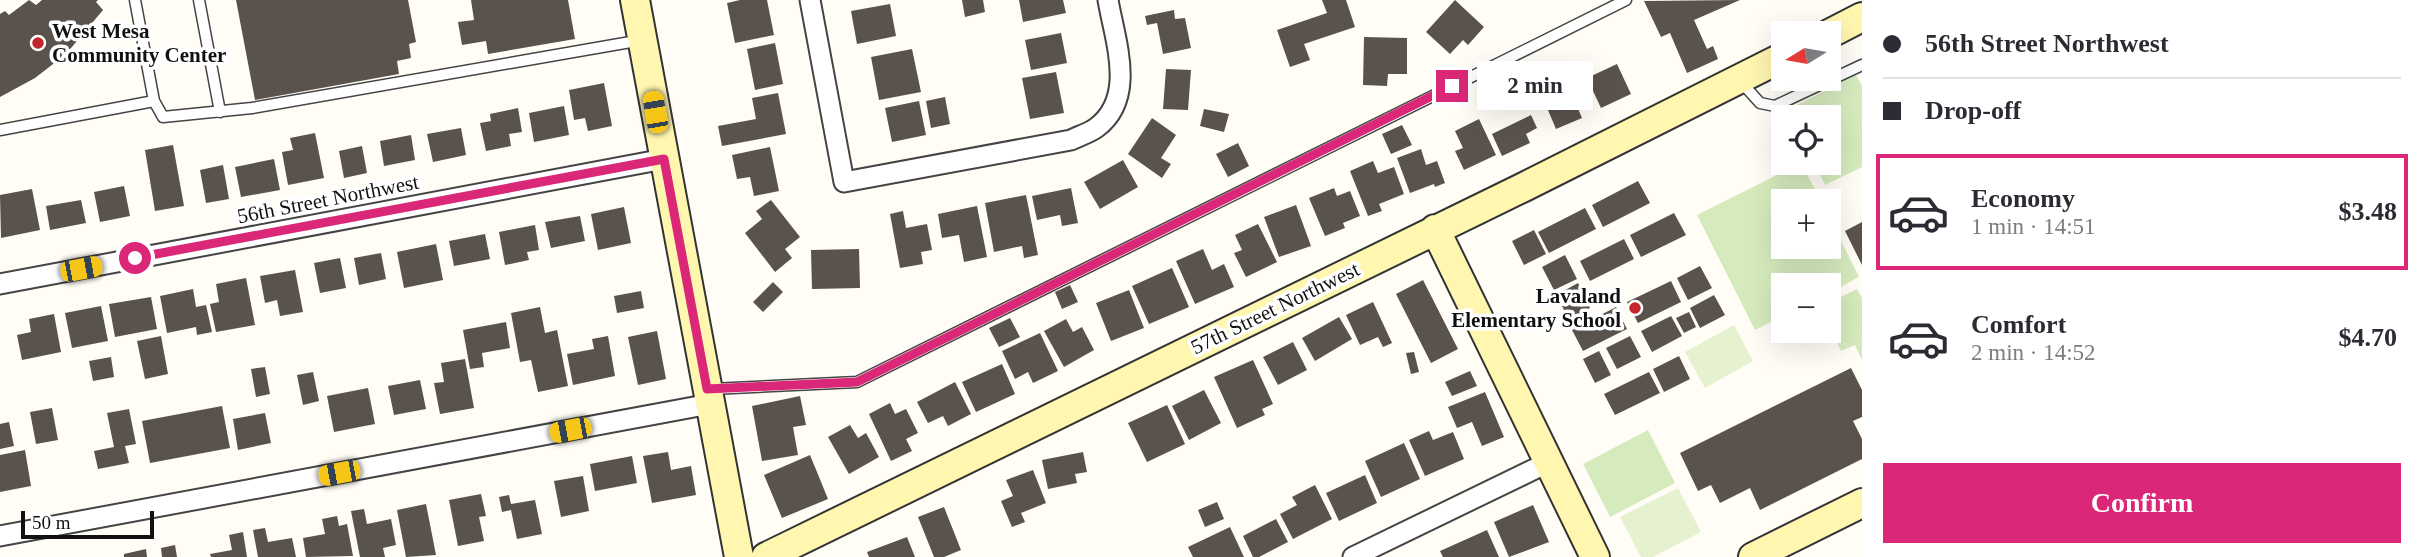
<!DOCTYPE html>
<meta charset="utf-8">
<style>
body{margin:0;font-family:Georgia,serif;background:#f7f7f7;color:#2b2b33;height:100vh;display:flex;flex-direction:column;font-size:26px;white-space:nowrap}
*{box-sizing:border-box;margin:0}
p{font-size:23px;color:#7c7c81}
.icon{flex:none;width:38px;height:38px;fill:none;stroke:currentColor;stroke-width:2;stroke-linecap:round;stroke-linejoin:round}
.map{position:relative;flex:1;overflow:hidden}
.sheet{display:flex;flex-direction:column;background:#fff;width:560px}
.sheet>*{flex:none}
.top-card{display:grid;align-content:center;height:154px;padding:0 21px;background:#fff}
.needle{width:46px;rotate:259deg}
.fabs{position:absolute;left:1771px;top:21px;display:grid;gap:14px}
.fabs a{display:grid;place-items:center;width:70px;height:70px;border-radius:0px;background:#fff;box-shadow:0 7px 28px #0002;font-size:35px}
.scale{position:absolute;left:21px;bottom:18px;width:133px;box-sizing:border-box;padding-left:7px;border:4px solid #111;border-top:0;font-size:19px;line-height:24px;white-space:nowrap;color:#111;-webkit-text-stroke:5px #fff;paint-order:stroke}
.end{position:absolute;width:32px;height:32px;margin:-16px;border:9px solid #db2777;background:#fff;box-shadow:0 0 0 4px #fff}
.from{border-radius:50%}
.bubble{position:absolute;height:49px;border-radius:0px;background:#fff;box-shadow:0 7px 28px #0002;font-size:23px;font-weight:700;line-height:49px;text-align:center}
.car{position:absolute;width:21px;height:42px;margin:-21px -10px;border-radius:9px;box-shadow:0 0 5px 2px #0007;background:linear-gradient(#f5c518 24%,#345 0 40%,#f5c518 0 76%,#345 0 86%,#f5c518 0)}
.top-card b{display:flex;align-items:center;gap:24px;height:66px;font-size:26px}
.top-card b+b{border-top:2px solid #e1e1e2}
.top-card i{width:18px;height:18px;background:#2b2b33}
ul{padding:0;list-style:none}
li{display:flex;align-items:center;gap:21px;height:116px;margin:0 14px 10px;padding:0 7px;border:4px solid transparent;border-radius:0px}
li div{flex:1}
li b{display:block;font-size:26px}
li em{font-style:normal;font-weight:700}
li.selected{border-color:#db2777}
li>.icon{width:63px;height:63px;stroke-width:1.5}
.action{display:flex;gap:14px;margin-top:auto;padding:14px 21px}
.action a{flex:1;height:80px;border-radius:0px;background:#db2777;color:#fff;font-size:28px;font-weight:700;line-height:80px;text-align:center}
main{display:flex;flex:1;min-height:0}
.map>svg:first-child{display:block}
</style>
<main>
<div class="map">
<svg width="1862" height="557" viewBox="0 0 1862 557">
<rect width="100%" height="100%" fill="#fffdf5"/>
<!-- green -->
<path fill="#d5ebbd" d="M1856 75 1862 86V167L1825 185 1814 163H1829V117H1791L1787 110Z
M1801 163 1821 201H1783V247H1829V217L1859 277 1829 293V285H1783V316L1755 330 1697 215Z
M1857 289 1862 298V360L1855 345 1841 351 1829 327V303Z
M1648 430 1675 483 1610 517 1583 464Z"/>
<!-- pitch -->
<path fill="#e6f2cf" d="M1734 325 1753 361 1705 388 1685 352Z
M1678 488 1701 532 1653 557H1641L1620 517Z"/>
<!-- building -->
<path fill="#5a524d" d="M29 0 36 5 42 0H98L96 2 103 10 66 54 35 78 0 97V14L5 11 9 15Z
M236 0H408L416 42 409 44 411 58 397 61 399 74 255 100Z
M471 0H568L575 39 488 54 486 41 462 45 458 22 474 20Z
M740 0H767L774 35 735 43 727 3Z
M962 0H983L985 12 965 17Z
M1019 0H1063L1066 13 1023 22Z
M1322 0H1346L1355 27 1304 44 1310 60 1290 67 1277 30 1327 13Z
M1455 0 1484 27 1468 45 1463 40 1450 54 1426 32Z
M1740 0 1694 20 1707 49 1713 46 1718 59 1687 73 1670 33 1661 37 1644 1Z
M890 4 896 36 857 44 851 11Z
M1174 10 1175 19 1185 18 1191 48 1163 54 1157 23 1147 25 1145 16Z
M1061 33 1067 63 1031 70 1025 40Z
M1364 37 1407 38V74H1388L1387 86 1363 85Z
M775 43 783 84 755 90 747 49Z
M912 49 921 92 879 100 871 57Z
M1617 64 1631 94 1601 108 1587 78Z
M1166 69 1191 70 1188 110 1163 109Z
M1056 72 1064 113 1030 119 1022 78Z
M604 83 612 126 588 131 585 118 574 120 569 90Z
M1568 85 1582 118 1556 129 1542 96Z
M778 93 786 134 722 146 718 126 756 119 752 98Z
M945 97 950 124 931 128 926 101Z
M919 101 926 135 892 142 885 108Z
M564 106 569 135 534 142 529 113Z
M518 108 522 132 509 134 511 146 486 151 480 123 491 121 490 114Z
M1204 109 1229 114 1224 132 1200 126Z
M1531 115 1537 128 1526 134 1530 143 1502 156 1492 134Z
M1152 118 1176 135 1161 158 1171 164 1162 178 1128 154Z
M1479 119 1496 155 1464 170 1455 151 1463 148 1455 131Z
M1402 125 1412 145 1391 154 1382 134Z
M461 128 466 155 433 162 427 134Z
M315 133 324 178 288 185 282 152 293 150 290 138Z
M411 135 415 160 384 166 380 141Z
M1238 143 1249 166 1228 177 1216 154Z
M173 145 184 206 155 211 145 150Z
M362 146 367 173 344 178 339 151Z
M770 147 779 191 754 196 750 177 737 179 732 155Z
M1421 149 1426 165 1437 161 1445 183 1435 187 1434 184 1410 193 1397 158Z
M274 159 280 190 241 197 235 167Z
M1123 160 1138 187 1100 209 1084 182Z
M1373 161 1378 173 1394 167 1404 194 1379 204 1382 211 1368 216 1350 171Z
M223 165 229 199 206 203 200 170Z
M1638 181 1650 203 1603 227 1592 205Z
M124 186 130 216 100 222 94 192Z
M1071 188 1078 223 1062 226 1060 215 1037 220 1032 196Z
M1334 188 1337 196 1350 191 1360 216 1343 223 1345 228 1325 236 1309 198Z
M32 189 40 230 1 238 0 195Z
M1026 195 1038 255 1024 258 1022 246 994 252 985 203Z
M81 200 86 223 50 230 46 206Z
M771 200 800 237 785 249 792 258 775 272 745 233 762 219 756 211Z
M1296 205 1311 246 1279 257 1264 217Z
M977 206 987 257 964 262 959 235 942 238 938 214Z
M624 207 631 243 598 250 591 214Z
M1585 208 1596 229 1549 253 1538 232Z
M903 211 906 228 927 224 932 250 921 252 923 264 900 268 890 214Z
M1674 213 1686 235 1641 257 1630 235Z
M580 216 585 241 551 248 545 222Z
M1862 222V265L1845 231Z
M1258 224 1277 262 1246 277 1234 253 1242 250 1235 235Z
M535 225 539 250 527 252 529 260 505 265 499 232Z
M1534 230 1546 254 1524 265 1512 241Z
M485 234 490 259 454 266 449 241Z
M1624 239 1634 259 1590 281 1580 261Z
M436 244 443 280 404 288 397 252Z
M859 249 860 288 812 289 811 250Z
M1203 249 1212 270 1224 264 1234 287 1195 304 1176 261Z
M381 253 386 279 359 285 354 258Z
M1565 255 1577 279 1554 290 1542 267Z
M340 258 346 288 320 293 314 263Z
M1700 266 1712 288 1688 300 1677 278Z
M1172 268 1189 307 1149 324 1132 286Z
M295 270 303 312 280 316 277 300 265 303 260 276Z
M246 278 255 325 216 332 210 304 219 302 216 284Z
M1423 280 1458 349 1431 363 1396 294Z
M1671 281 1681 302 1638 323 1627 302Z
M773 282 783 292 763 312 753 302Z
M1578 283 1590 308 1569 319 1556 295Z
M1070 285 1078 302 1062 309 1055 292Z
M193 289 196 307 206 305 212 332 197 335 196 327 167 333 160 296Z
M1129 290 1144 328 1111 341 1096 303Z
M641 291 644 308 617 313 614 296Z
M1714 295 1725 315 1700 328 1690 308Z
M151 297 157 329 115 337 109 304Z
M1373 302 1392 343 1383 347 1378 337 1360 345 1346 315Z
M101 306 108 341 72 348 65 313Z
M540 307 545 333 557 330 568 386 538 392 531 360 520 362 511 313Z
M1616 307 1627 329 1583 351 1572 330Z
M1689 312 1696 327 1684 333 1676 318Z
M54 314 61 352 22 360 17 335 31 332 29 319Z
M1671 316 1682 336 1652 352 1641 331Z
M1339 317 1352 339 1315 361 1302 338Z
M1010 318 1020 337 999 347 989 328Z
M1066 319 1073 332 1082 327 1094 350 1064 367 1044 331Z
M506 322 510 348 482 353 484 367 470 369 463 330Z
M657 331 666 379 638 385 628 337Z
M1040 333 1058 371 1033 383 1028 372 1015 379 1002 351Z
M161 336 168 374 145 379 137 341Z
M608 336 615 376 573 385 567 354 594 349 592 339Z
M1630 336 1641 357 1617 369 1606 348Z
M1293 342 1307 370 1278 385 1263 357Z
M1599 351 1611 375 1595 383 1583 359Z
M1414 352 1419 372 1411 374 1406 353Z
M1679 356 1690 379 1664 392 1653 369Z
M111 357 114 377 93 381 89 361Z
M465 359 474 408 440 414 434 383 444 382 441 363Z
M1253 360 1273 404 1262 409 1265 415 1237 428 1214 377Z
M1002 364 1015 394 976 412 962 382Z
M265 367 270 394 256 397 251 369Z
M1851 368 1862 390V417L1853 421 1862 439V459L1760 510 1750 488 1720 503 1711 485 1698 491 1680 453Z
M1470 371 1477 386 1452 396 1445 382Z
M313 372 319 401 303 405 297 375Z
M1649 372 1660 393 1615 415 1604 394Z
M420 380 426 409 394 415 388 386Z
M955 382 971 414 948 426 943 416 928 423 917 402Z
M368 388 375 424 334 432 327 396Z
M1204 390 1221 423 1189 440 1172 406Z
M1485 392 1504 437 1482 446 1472 422 1457 428 1448 407Z
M800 396 806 425 793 427 798 455 762 461 752 406Z
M890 403 895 414 906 409 918 433 906 439 912 451 891 461 869 414Z
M1167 405 1185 444 1147 462 1128 423Z
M222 406 230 448 150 463 142 421Z
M52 408 58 440 36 444 30 412Z
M129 409 136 444 125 446 129 463 98 469 94 451 114 447 107 413Z
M265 413 271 443 238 450 233 419Z
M9 422 14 446 0 449V424Z
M850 425 858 438 866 433 879 457 849 474 828 437Z
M1429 431 1433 440 1453 432 1464 459 1425 476 1409 440Z
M1404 443 1420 479 1381 497 1365 461Z
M25 450 31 486 0 492V455Z
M668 452 671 470 691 466 696 495 652 503 643 456Z
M1083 452 1087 472 1075 474 1077 483 1048 489 1042 460Z
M810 455 828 499 782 518 764 475Z
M632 456 637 483 595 491 590 464Z
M1033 470 1046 503 1021 513 1025 522 1012 527 1001 501 1013 496 1006 480Z
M1365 475 1377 503 1339 521 1326 493Z
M583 476 589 511 561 517 554 481Z
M1315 485 1332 519 1293 539 1280 514 1297 505 1292 497Z
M481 494 486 516 479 517 484 541 458 546 449 500Z
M509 495 511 504 535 500 542 534 517 539 511 510 502 512 499 497Z
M1217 502 1224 519 1205 527 1198 510Z
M426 504 436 555 406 557 397 510Z
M1533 505 1549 542 1509 557 1494 522Z
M944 507 961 550 944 557H934L918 517Z
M364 509 367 524 391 519 396 545 383 548 385 557H360L351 511Z
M337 516 339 526 347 524 353 556 306 557 303 538 325 534 322 519Z
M1276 519 1288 542 1259 557H1253L1243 536Z
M1230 527 1244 557H1193L1188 547Z
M265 528 268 542 292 538 296 557H258L253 530Z
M1487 530 1499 557H1443L1440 551Z
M243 532 247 557H211L210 554 232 550 229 535Z
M907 537 915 557H869L867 552Z
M175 545 177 557H162L161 548Z
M146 549 147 557H124V554Z"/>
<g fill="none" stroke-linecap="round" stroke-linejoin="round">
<!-- lane casing -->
<g stroke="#444" stroke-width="13">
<path id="lane" d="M199 0 220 112
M1741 82 1760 103 1775 106 1862 65
M154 101 163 117 252 108 642 40
M0 130 154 101 135 0
M712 389 857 382 1626 0"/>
</g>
<!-- street casing -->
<g stroke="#444" stroke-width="23">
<path id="street" d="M810 0 844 182 1071 140C1079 136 1089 133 1096 128 1137 98 1115 41 1108 0
M0 284 664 159
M0 536 710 404
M1353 557 1549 462"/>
</g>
<!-- secondary casing -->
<g stroke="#333" stroke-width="32">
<path id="secondary" d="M635 0 739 557
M1829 34 1862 17
M1435 229 1595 557
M766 557 1524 187 1783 57
M1753 557 1862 503"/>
</g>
<!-- lane -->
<use href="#lane" stroke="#fff" stroke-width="10"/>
<!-- street -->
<use href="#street" stroke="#fff" stroke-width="19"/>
<!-- secondary -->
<use href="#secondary" stroke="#fff6b0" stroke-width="28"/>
</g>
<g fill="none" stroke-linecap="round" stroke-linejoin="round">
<!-- route -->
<path stroke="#db2777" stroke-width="9" d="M135 258 664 159 707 389 857 382 1452 86"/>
</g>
<!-- markers -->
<g fill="#c4262e" stroke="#fff" stroke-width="2.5">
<circle cx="38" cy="43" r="7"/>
<circle cx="1635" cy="308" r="7"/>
</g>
<g text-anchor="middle" stroke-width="7" stroke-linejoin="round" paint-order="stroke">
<!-- poi labels -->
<g font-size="21" font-weight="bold" fill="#111" stroke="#fff" text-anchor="start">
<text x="52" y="38">West Mesa<tspan x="52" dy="24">Community Center</tspan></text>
<text x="1621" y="303" text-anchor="end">Lavaland<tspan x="1621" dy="24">Elementary School</tspan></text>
</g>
<!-- street labels -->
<g font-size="21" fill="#111" stroke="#fff">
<text transform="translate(328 199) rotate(-11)" y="7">56th Street Northwest</text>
<text transform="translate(1275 308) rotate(-26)" y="7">57th Street Northwest</text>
</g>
</g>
</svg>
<div class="fabs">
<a><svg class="needle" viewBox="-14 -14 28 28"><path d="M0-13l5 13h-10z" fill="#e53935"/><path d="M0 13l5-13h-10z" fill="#7c7c81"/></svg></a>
<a><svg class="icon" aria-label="locate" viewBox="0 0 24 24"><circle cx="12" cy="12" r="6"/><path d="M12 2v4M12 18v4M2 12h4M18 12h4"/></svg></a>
<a>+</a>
<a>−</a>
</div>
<div class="scale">50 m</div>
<i class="end from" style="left:135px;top:258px"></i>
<i class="end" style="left:1452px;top:86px"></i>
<div class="bubble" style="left:1477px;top:61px;width:116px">2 min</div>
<i class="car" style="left:655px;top:112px;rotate:350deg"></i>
<i class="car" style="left:81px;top:269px;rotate:79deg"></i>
<i class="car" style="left:570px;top:430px;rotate:259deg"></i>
<i class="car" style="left:339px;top:473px;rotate:259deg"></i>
</div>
<section class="sheet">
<div class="top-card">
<b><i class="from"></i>56th Street Northwest</b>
<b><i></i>Drop-off</b>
</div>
<ul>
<li class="selected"><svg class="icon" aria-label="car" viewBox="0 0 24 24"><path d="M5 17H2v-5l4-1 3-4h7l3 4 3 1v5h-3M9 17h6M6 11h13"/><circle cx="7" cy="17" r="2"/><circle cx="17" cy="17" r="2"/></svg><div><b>Economy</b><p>1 min · 14:51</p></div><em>$3.48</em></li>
<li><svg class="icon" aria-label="car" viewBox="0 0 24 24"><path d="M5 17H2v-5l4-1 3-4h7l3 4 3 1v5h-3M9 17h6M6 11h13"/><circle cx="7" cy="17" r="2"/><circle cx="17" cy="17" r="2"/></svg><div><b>Comfort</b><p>2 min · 14:52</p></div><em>$4.70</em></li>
</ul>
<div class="action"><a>Confirm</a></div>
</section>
</main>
